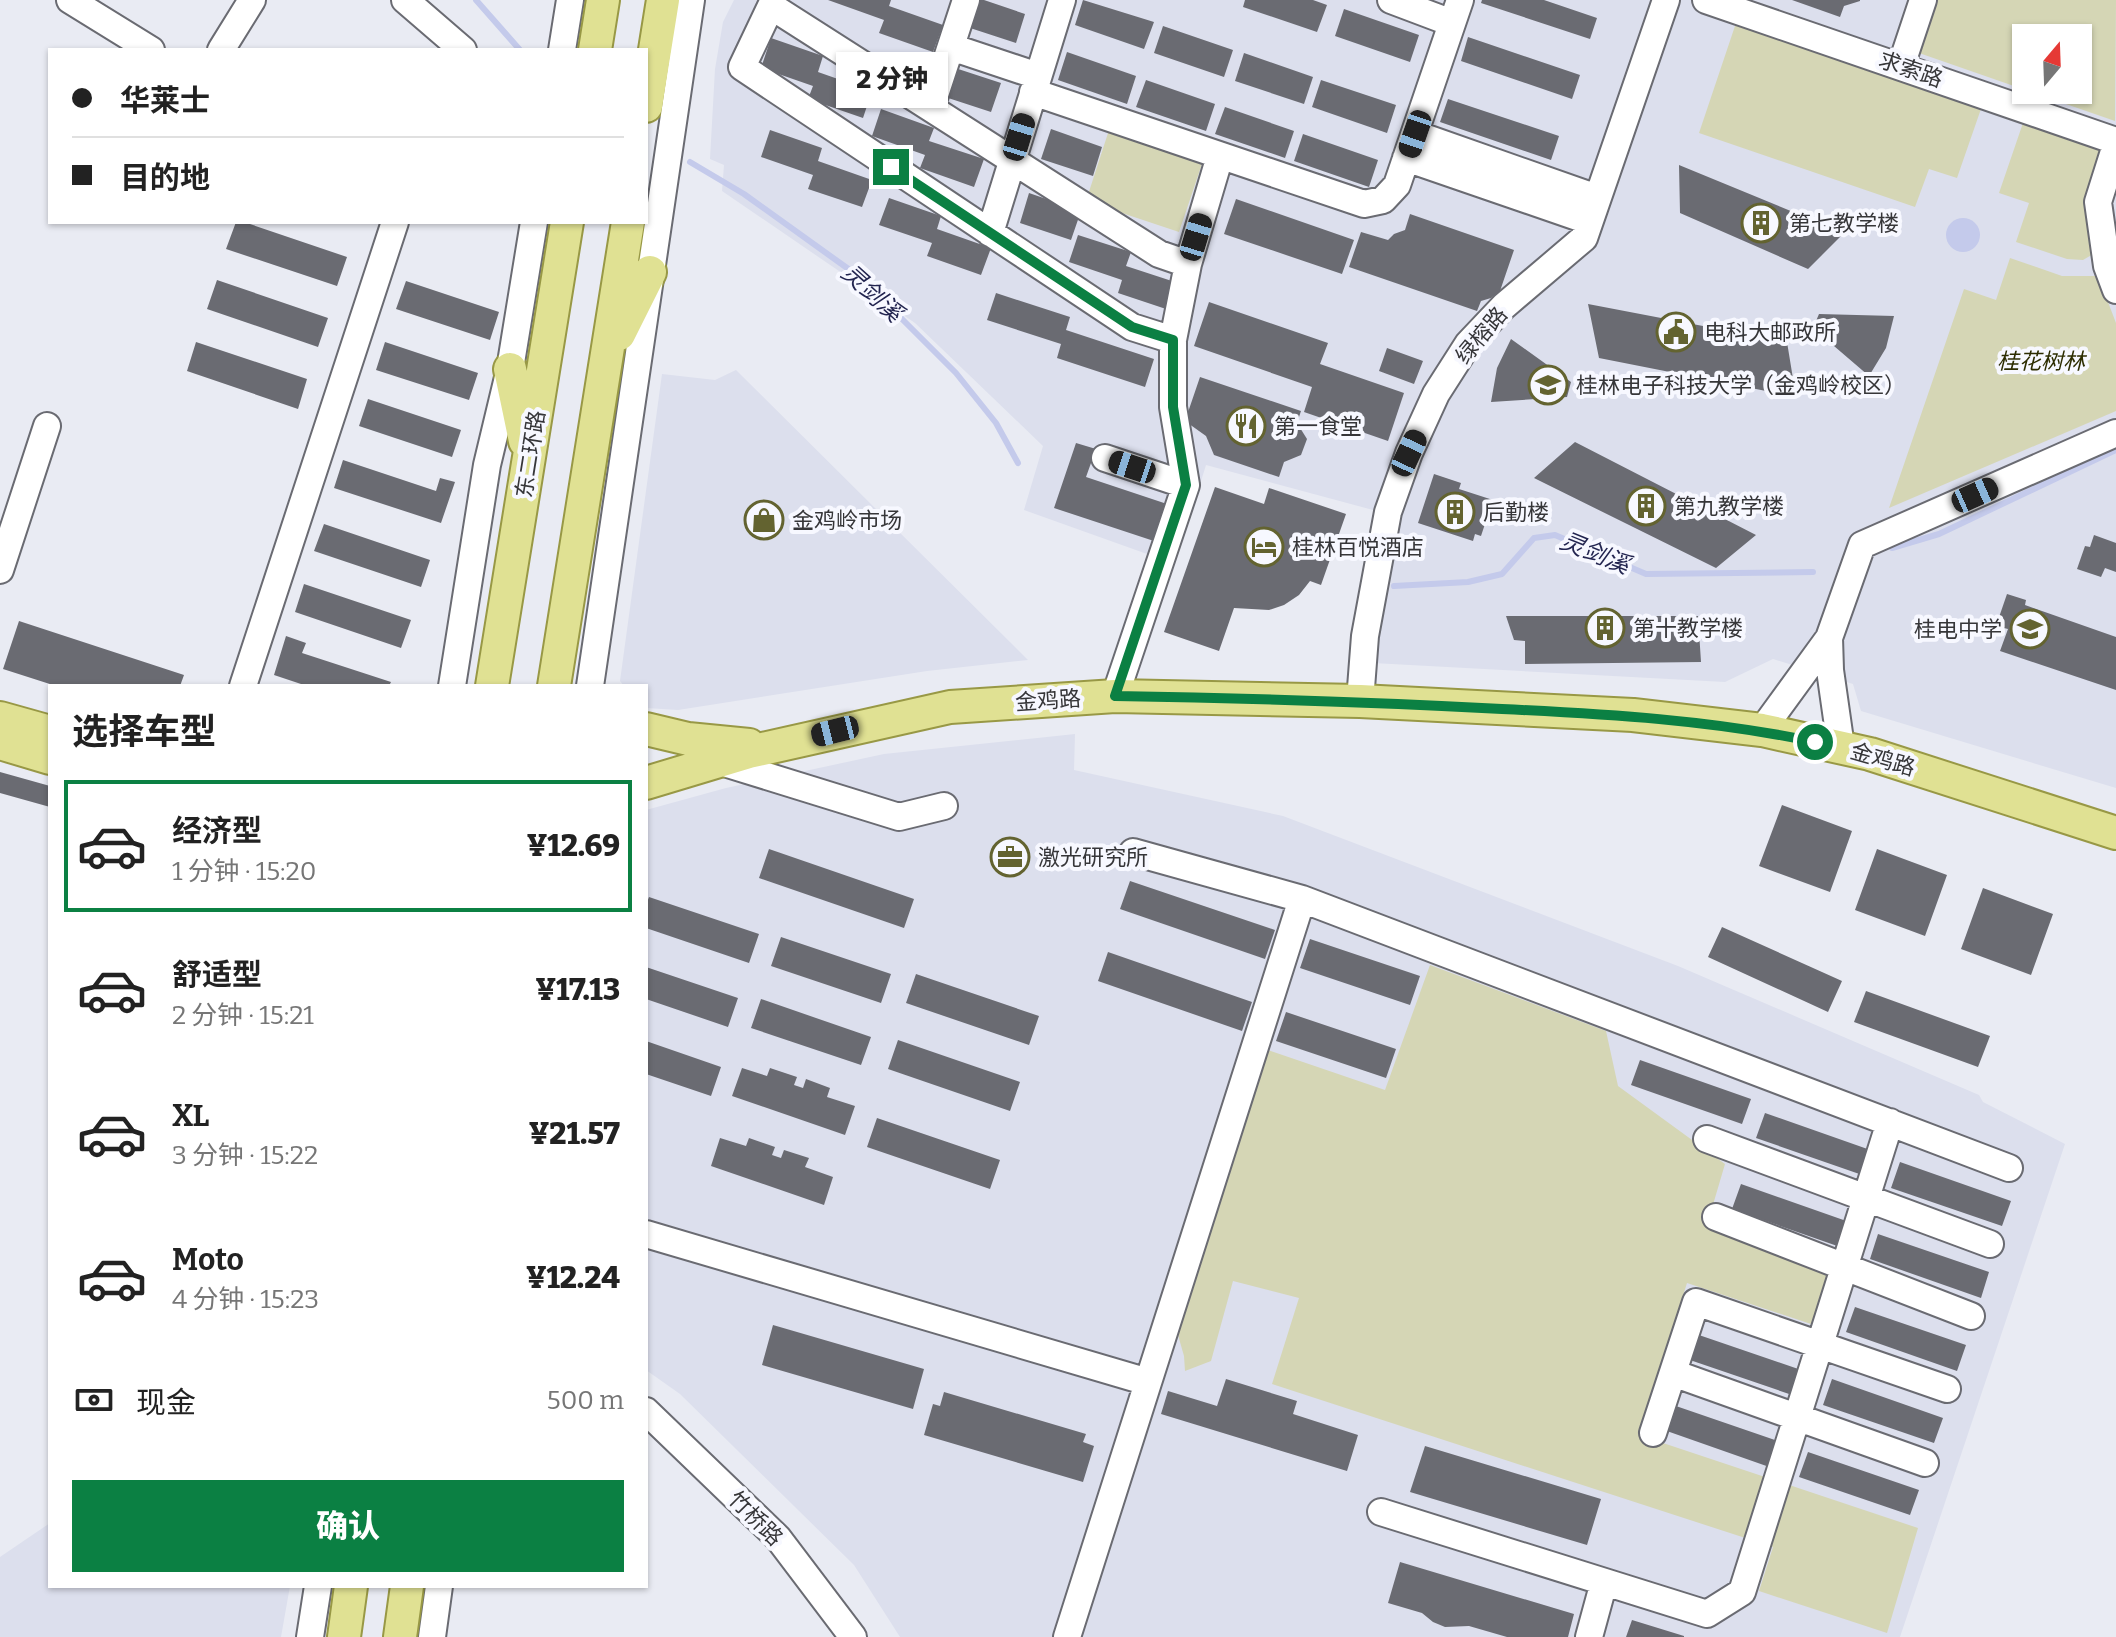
<!DOCTYPE html>
<html lang="zh">
<meta charset="utf-8">
<style>
body{margin:0;font-family:Bitter,"Noto Sans SC",serif;background:#f2f2f2;color:#222;height:100vh;display:flex;flex-direction:column;font-size:30px;white-space:nowrap}
*{box-sizing:border-box;margin:0}
p{font-size:26px;color:#767676}
.icon{flex:none;width:44px;height:44px;fill:none;stroke:currentColor;stroke-width:2;stroke-linecap:round;stroke-linejoin:round}
.map{position:relative;flex:1;overflow:hidden}
.panel{position:absolute;left:48px;top:684px;width:600px;height:904px;display:flex;flex-direction:column;background:#fff;border-radius:0px;box-shadow:0 2px 6px #0004}
.panel>*{flex:none}
.banner{position:absolute;left:48px;top:48px;width:600px;height:176px;border-radius:0px;box-shadow:0 2px 6px #0004;display:grid;align-content:center;height:176px;padding:0 24px;background:#fff}
.needle{width:52px;rotate:19deg}
.tools{position:absolute;left:2012px;top:24px;display:grid;gap:16px}
.tools a{display:grid;place-items:center;width:80px;height:80px;border-radius:0px;background:#fff;box-shadow:0 2px 6px #0004;font-size:40px}
.end{position:absolute;width:36px;height:36px;margin:-18px;border:10px solid #0b8043;background:#fff;box-shadow:0 0 0 4px #fff}
.from{border-radius:50%}
.bubble{position:absolute;height:56px;border-radius:0px;background:#fff;box-shadow:0 2px 6px #0004;font-size:26px;font-weight:800;line-height:56px;text-align:center}
.car{position:absolute;width:24px;height:48px;margin:-24px -12px;border-radius:10px;box-shadow:0 0 6px 2px #0007;background:linear-gradient(#222 24%,#8ab4d8 0 40%,#222 0 76%,#8ab4d8 0 86%,#222 0)}
.banner b{display:flex;align-items:center;gap:28px;height:76px;font-size:30px}
.banner b+b{border-top:2px solid #e0e0e0}
.banner i{width:20px;height:20px;background:#222}
ul{padding:0;list-style:none}
li{display:flex;align-items:center;gap:24px;height:132px;margin:0 16px 12px;padding:0 8px;border:4px solid transparent;border-radius:0px}
li div{flex:1}
li b{display:block;font-size:30px}
li em{font-style:normal;font-weight:800}
li.selected{border-color:#0b8043}
li>.icon{width:72px;height:72px;stroke-width:1.5}
h2{padding:0 24px;font-size:36px;line-height:96px}
.pay{display:flex;align-items:center;gap:20px;height:88px;padding:0 24px;font-size:30px}
.pay p{margin-inline-start:auto}
.primary-button{display:flex;gap:16px;margin-top:auto;padding:16px 24px}
.primary-button a{flex:1;height:92px;border-radius:0px;background:#0b8043;color:#fff;font-size:32px;font-weight:800;line-height:92px;text-align:center}
.map>svg:first-child{display:block}
</style>
<div class="map">
<svg width="2116" height="1637" viewBox="0 0 2116 1637">
<rect width="100%" height="100%" fill="#e9ebf3"/>
<!-- built -->
<path fill="#dcdfed" fill-rule="evenodd" d="M734 0H2116V788L1861 711 1853 684 1773 659 1725 682 1373 663 1399 517 1206 465 1175 564 1024 510 1043 446 915 323 722 191 724 165 710 159 715 69 723 22ZM2026 38H2078V90H2026Z
M736 370 1028 660 927 671 678 710 646 708V686H624L620 681 662 374 715 380Z
M1075 734 1074 770 1283 816 1678 966 1979 1095 1983 1102 2065 1144 1900 1637H900L854 1565 680 1394 646 1370V810L726 788 884 754Z
M50 1523V1586H290L281 1637H0V1557Z"/>
<!-- green -->
<path fill="#d5d6b5" fill-rule="evenodd" d="M1937 0H2116L2115 121 1919 53ZM2026 38H2078V90H2026Z
M1736 23 1982 106 1957 178 1929 169 1915 207 1699 133Z
M2024 120 2107 148 2095 253 2083 260 2067 259 2016 242 2029 203 1999 193Z
M1109 130 1203 161 1179 232 1086 201Z
M2010 258 2062 276H2098L2116 323V411L1889 508 1964 289 1996 300Z
M1430 965 1606 1031 1618 1086 1725 1164 1707 1225 1833 1273 1817 1326 1687 1283 1639 1435 1918 1528 1887 1633 1759 1591 1773 1547 1272 1384 1299 1298 1233 1281 1211 1361 1185 1371 1184 1356 1176 1328 1262 1048 1385 1090Z"/>
<!-- water -->
<path fill="#c4caeb" d="M1946 235a17 17 0 1 1 34 0a17 17 0 1 1-34 0Z"/>
<g fill="none" stroke-linecap="round" stroke-linejoin="round">
<!-- stream -->
<path stroke="#c4caeb" stroke-width="6" d="M476 0 520 50
M690 162 744 194 861 278 956 373 996 423 1018 463
M1892 548 1939 534 2116 450
M1394 586 1468 582 1502 574 1534 538 1555 535 1646 574 1813 572"/>
</g>
<!-- building -->
<path fill="#6a6b72" d="M828 0H891L889 6 943 25 933 52 879 33 884 20Z
M973 0H984L1025 14 1016 43 964 26Z
M1083 0 1154 22 1144 49 1075 25Z
M1245 0H1313L1327 5 1317 32 1243 7Z
M1482 0H1544L1597 18 1590 39 1481 3Z
M1792 0H1860V1L1844 6 1840 17Z
M1344 9 1419 35 1410 62 1335 36Z
M1163 26 1233 50 1224 77 1154 53Z
M1468 37 1580 75 1572 99 1461 61Z
M771 38 823 56 818 72 872 91 863 118 808 99 813 86 761 68Z
M1067 52 1136 76 1127 104 1058 80Z
M1244 53 1313 77 1304 104 1235 81Z
M949 66 1001 83 991 112 939 95Z
M1146 80 1215 104 1206 131 1136 107Z
M1321 80 1396 105 1387 133 1312 107Z
M1448 99 1559 136 1551 160 1440 122Z
M1225 107 1294 131 1285 158 1215 134Z
M881 109 934 128 929 141 984 159 974 187 920 168 925 155 872 136Z
M1051 129 1102 147 1093 176 1041 159Z
M770 130 822 148 818 161 872 180 862 207 808 189 813 175 761 157Z
M1303 134 1378 160 1369 187 1294 161Z
M1679 165 1844 233 1808 269 1680 213Z
M1029 193 1081 211 1071 240 1020 223Z
M889 198 941 216 937 229 991 248 981 275 927 256 932 243 879 225Z
M1236 199 1354 240 1342 274 1224 234Z
M1410 214 1514 250 1500 291 1491 298 1481 301 1477 311 1349 267 1361 232 1388 240 1394 234 1405 230Z
M236 222H244L347 257 337 286 226 249Z
M1078 235 1131 252 1126 266 1181 284 1172 311 1118 293 1122 280 1069 262Z
M217 280 328 318 318 347 207 309Z
M406 281 499 312 490 340 396 309Z
M996 293 1070 317 1066 330 1154 359 1145 387 1057 358 1061 344 987 320Z
M1209 302 1328 343 1320 364 1404 393 1388 441 1304 412 1312 387 1194 346Z
M1588 304 1787 342 1796 397 1599 358Z
M1819 314 1894 316 1886 348 1869 376 1813 328Z
M1511 339 1571 382 1567 397 1491 402 1497 368Z
M196 342 307 379 298 409 187 371Z
M385 342 478 373 469 400 376 370Z
M1387 348 1423 361 1414 384 1379 371Z
M1200 377 1301 411 1297 423 1307 439 1301 455 1284 462 1279 477 1214 455 1206 436 1185 421Z
M368 399 461 430 452 457 359 426Z
M1575 442 1756 535 1716 568 1534 478Z
M1076 443 1096 449 1086 477 1176 507 1163 544 1054 508Z
M343 460 436 491 440 478 455 482 441 523 334 488Z
M1434 474 1461 483 1459 489 1493 500 1481 536 1475 534 1473 541 1418 523Z
M1215 487 1264 504 1269 488 1346 514 1321 585 1310 581 1299 595 1284 605 1269 610 1234 608 1219 651 1164 632Z
M324 524 430 560 421 587 314 551Z
M2094 535 2116 543V572L2105 568 2101 577 2077 569 2085 546 2090 547Z
M304 584 411 620 401 648 295 612Z
M2007 594 2026 600 2025 605 2116 637V690L2000 651 2008 629 1996 626Z
M1506 616H1698L1701 662 1525 664V641L1514 640Z
M19 621 184 675 180 686H56L3 669Z
M286 636 306 643 302 653 391 682 389 686H307L274 675Z
M0 772 50 786V807L0 793Z
M1782 805 1852 831 1830 892 1759 866Z
M769 849 914 899 904 928 759 878Z
M1877 849 1947 875 1925 936 1855 910Z
M1130 881 1275 930 1265 959 1120 909Z
M1983 888 2053 914 2031 975 1961 949Z
M649 897 759 934 749 963 646 928V905Z
M1722 927 1842 981 1828 1012 1708 957Z
M781 937 891 974 881 1003 771 966Z
M1310 939 1420 976 1410 1005 1300 968Z
M1108 952 1252 1002 1242 1031 1098 981Z
M646 967 738 998 728 1027 646 999Z
M916 974 1039 1016 1029 1045 906 1003Z
M1866 991 1990 1036 1978 1067 1854 1022Z
M761 999 871 1037 861 1065 751 1028Z
M1286 1012 1396 1049 1386 1078 1276 1041Z
M898 1040 1020 1082 1010 1111 888 1069Z
M646 1041 721 1067 711 1096 646 1074Z
M1640 1060 1751 1099 1742 1124 1631 1085Z
M742 1068 767 1076 770 1068 797 1077 794 1085 803 1088 806 1079 830 1088 827 1097 855 1106 845 1135 732 1096Z
M1765 1113 1876 1152 1868 1177 1756 1138Z
M877 1118 1000 1160 990 1189 867 1147Z
M720 1138 746 1146 749 1138 775 1147 772 1155 781 1158 784 1150 809 1158 805 1167 833 1177 824 1205 711 1166Z
M1900 1162 2011 1201 2002 1226 1891 1188Z
M1741 1184 1852 1223 1843 1248 1732 1209Z
M1878 1234 1989 1272 1981 1298 1870 1259Z
M1855 1307 1966 1345 1957 1371 1846 1332Z
M773 1325 924 1369 913 1409 762 1365Z
M1696 1334 1807 1372 1798 1397 1687 1359Z
M1226 1379 1297 1401 1293 1414 1358 1435 1347 1471 1161 1414 1168 1391 1217 1406Z
M1832 1379 1943 1418 1934 1443 1823 1405Z
M944 1392 1086 1434 1083 1442 1094 1446 1083 1482 924 1435 933 1404 940 1406Z
M1673 1405 1784 1443 1775 1469 1664 1430Z
M1425 1446 1601 1499 1587 1545 1410 1492Z
M1808 1452 1919 1490 1910 1515 1799 1477Z
M1400 1562 1574 1614 1568 1637H1507L1469 1626 1445 1627 1433 1622 1422 1613 1388 1603Z
M1632 1620 1684 1636V1637H1626Z"/>
<g fill="none" stroke-linecap="round" stroke-linejoin="round">
<!-- minor casing -->
<g stroke="#6a6b72" stroke-width="30">
<path id="minor" d="M70 0 151 50
M405 0 463 50
M1391 0 1452 23
M1706 0 2116 141
M951 47 1038 76
M221 50 252 0
M562 50 570 0
M1901 66 1923 0
M1033 92 1364 204 1383 200 1397 185 1460 0
M931 107 966 0
M1415 134 1597 198
M2116 145 2098 202 2107 266 2116 290
M1406 158 1589 221
M990 233 1062 0
M1173 340 1132 327 742 67 771 6 1159 254 1188 264
M1105 458 1186 485
M0 570 47 426
M1829 638 1830 670 1841 747
M243 686 395 222
M452 686 487 465 510 369 534 222
M590 686 691 0
M1115 696 1186 485 1173 407V340L1188 264 1220 156
M1360 701 1365 636 1388 512 1409 453 1436 394 1468 344 1504 306 1584 238 1666 0
M1762 730 1829 638 1862 545 2116 433
M718 761 899 817 944 806
M1133 852 1302 899 2009 1168
M1707 1139 1990 1244
M1716 1217 1971 1316
M646 1234 1148 1382
M1673 1373 1925 1463
M646 1411 778 1538 853 1637
M1653 1433 1696 1302 1947 1389
M1381 1512 1707 1614 1742 1592 1890 1122
M310 1637 318 1586
M432 1637 439 1586
M1067 1637 1302 899
M1589 1637 1604 1582"/>
</g>
<!-- major casing -->
<g stroke="#989845" stroke-width="36">
<path id="major" d="M595 50 603 0
M646 106 663 0
M619 334 650 272
M510 369 525 441
M492 686 567 222
M554 686 628 222
M0 718 50 732
M646 729 688 739 749 745
M0 743 50 758
M646 783 749 752 950 707 1115 696 1360 701 1633 715 1762 730 1870 754 2116 833
M344 1637 351 1586
M400 1637 407 1586"/>
</g>
<!-- minor -->
<use href="#minor" stroke="#fff" stroke-width="26"/>
<!-- major -->
<use href="#major" stroke="#e0e193" stroke-width="32"/>
</g>
<g fill="none" stroke-linecap="round" stroke-linejoin="round">
<!-- route -->
<path stroke="#0b8043" stroke-width="10" d="M891 167 1132 327 1173 340V407L1186 485 1115 696C1244 698 1373 702 1502 709 1607 714 1712 720 1815 742"/>
</g>
<!-- icons -->
<defs>
<g id="building-ring" transform="scale(2)"><circle r="9.5" fill="#f7f8ff" stroke="#636330" stroke-width="1.5"/><path d="M-4-6H4V6H1V3H-1V6H-4ZM-2.5-4.3h1.7v1.8h-1.7ZM.8-4.3h1.7v1.8H.8ZM-2.5-1h1.7V.8h-1.7ZM.8-1h1.7V.8H.8Z" fill="#636330"/></g>
<g id="civic-ring" transform="scale(2)"><circle r="9.5" fill="#f7f8ff" stroke="#636330" stroke-width="1.5"/><path d="M-.6-6.5H3V-4.5H.6V-3L4-1V1h2V6H-6V1h2V-1L-.6-3ZM-1.2 2.5V6h2.4V2.5Z" fill="#636330"/></g>
<g id="university-ring" transform="scale(2)"><circle r="9.5" fill="#f7f8ff" stroke="#636330" stroke-width="1.5"/><path d="M0-5L7-2L0 1L-7-2ZM-4 1L0 2.5L4 1V4Q0 6-4 4Z" fill="#636330"/></g>
<g id="restaurant-ring" transform="scale(2)"><circle r="9.5" fill="#f7f8ff" stroke="#636330" stroke-width="1.5"/><path d="M-5-6h1v4h1v-4h1v4h1v-4h1v5L-1.5 .5V6h-2V.5L-5-1ZM5-6V6H3V1.5H1.5Q1.5-4 5-6Z" fill="#636330"/></g>
<g id="shop-ring" transform="scale(2)"><circle r="9.5" fill="#f7f8ff" stroke="#636330" stroke-width="1.5"/><path d="M-5-2.5h2.3a2.7 3.5 0 0 1 5.4 0H5L5.5 6h-11ZM-1.5-2.5h3a1.5 2.3 0 0 0-3 0Z" fill="#636330"/></g>
<g id="hotel-ring" transform="scale(2)"><circle r="9.5" fill="#f7f8ff" stroke="#636330" stroke-width="1.5"/><path d="M-6-4.5h1.5V1H6V5H4.5V3h-9V5H-6ZM-4 0a1.8 1.8 0 1 1 3.6 0ZM.5 0V-2.5h3Q6-2.5 6 0Z" fill="#636330"/></g>
<g id="school-ring" transform="scale(2)"><circle r="9.5" fill="#f7f8ff" stroke="#636330" stroke-width="1.5"/><path d="M0-5L7-2L0 1L-7-2ZM-4 1L0 2.5L4 1V4Q0 6-4 4Z" fill="#636330"/></g>
<g id="office-ring" transform="scale(2)"><circle r="9.5" fill="#f7f8ff" stroke="#636330" stroke-width="1.5"/><path d="M-6-3h4V-5.5h4V-3h4V5H-6ZM-1-4.5V-3h2v-1.5ZM-6 0V1H6V0Z" fill="#636330"/></g>
</defs>
<g fill-rule="evenodd">
<use href="#building-ring" x="1761" y="223"/>
<use href="#civic-ring" x="1676" y="332"/>
<use href="#university-ring" x="1548" y="385"/>
<use href="#restaurant-ring" x="1246" y="426"/>
<use href="#building-ring" x="1646" y="506"/>
<use href="#building-ring" x="1455" y="512"/>
<use href="#shop-ring" x="764" y="520"/>
<use href="#hotel-ring" x="1264" y="547"/>
<use href="#building-ring" x="1605" y="628"/>
<use href="#school-ring" x="2030" y="629"/>
<use href="#office-ring" x="1010" y="857"/>
</g>
<g text-anchor="middle" stroke-width="8" stroke-linejoin="round" paint-order="stroke">
<!-- street labels -->
<g font-size="22" fill="#363639" stroke="#f7f8ff">
<text transform="translate(1911 69) rotate(19)" y="8">求索路</text>
<text transform="translate(1481 335) rotate(-50)" y="8">绿榕路</text>
<text transform="translate(530 454) rotate(-81)" y="8">东二环路</text>
<text transform="translate(1048 700) rotate(-4)" y="8">金鸡路</text>
<text transform="translate(1883 759) rotate(16)" y="8">金鸡路</text>
<text transform="translate(756 1518) rotate(45)" y="8">竹桥路</text>
</g>
<!-- poi labels -->
<g font-size="22" fill="#363639" stroke="#f7f8ff" text-anchor="start">
<text x="1789" y="231">第七教学楼</text>
<text x="1704" y="340">电科大邮政所</text>
<text x="1576" y="393">桂林电子科技大学（金鸡岭校区）</text>
<text x="1274" y="434">第一食堂</text>
<text x="1674" y="514">第九教学楼</text>
<text x="1483" y="520">后勤楼</text>
<text x="792" y="528">金鸡岭市场</text>
<text x="1292" y="555">桂林百悦酒店</text>
<text x="1633" y="636">第十教学楼</text>
<text x="2002" y="637" text-anchor="end">桂电中学</text>
<text x="1038" y="865">激光研究所</text>
</g>
<!-- park labels -->
<g font-size="22" font-style="italic" fill="#2c2c00" stroke="#f7f8ff">
<text x="2041" y="369">桂花树林</text>
</g>
<!-- water labels -->
<g font-size="24" font-style="italic" fill="#232550" stroke="#f7f8ff">
<text transform="translate(872 293) rotate(42)" y="8">灵剑溪</text>
<text transform="translate(1595 553) rotate(22)" y="8">灵剑溪</text>
</g>
</g>
</svg>
<div class="tools">
<a><svg class="needle" viewBox="-14 -14 28 28"><path d="M0-13l5 13h-10z" fill="#e53935"/><path d="M0 13l5-13h-10z" fill="#767676"/></svg></a>
</div>
<i class="end from" style="left:1815px;top:742px"></i>
<i class="end" style="left:891px;top:167px"></i>
<div class="bubble" style="left:836px;top:52px;width:112px">2 分钟</div>
<i class="car" style="left:1415px;top:134px;rotate:199deg"></i>
<i class="car" style="left:1019px;top:137px;rotate:17deg"></i>
<i class="car" style="left:1196px;top:237px;rotate:17deg"></i>
<i class="car" style="left:1409px;top:453px;rotate:25deg"></i>
<i class="car" style="left:1132px;top:467px;rotate:288deg"></i>
<i class="car" style="left:1975px;top:495px;rotate:66deg"></i>
<i class="car" style="left:835px;top:731px;rotate:256deg"></i>
<div class="banner">
<b><i class="from"></i>华莱士</b>
<b><i></i>目的地</b>
</div>
<section class="panel">
<h2>选择车型</h2>
<ul>
<li class="selected"><svg class="icon" aria-label="car" viewBox="0 0 24 24"><path d="M5 17H2v-5l4-1 3-4h7l3 4 3 1v5h-3M9 17h6M6 11h13"/><circle cx="7" cy="17" r="2"/><circle cx="17" cy="17" r="2"/></svg><div><b>经济型</b><p>1 分钟 · 15:20</p></div><em>¥12.69</em></li>
<li><svg class="icon" aria-label="car" viewBox="0 0 24 24"><path d="M5 17H2v-5l4-1 3-4h7l3 4 3 1v5h-3M9 17h6M6 11h13"/><circle cx="7" cy="17" r="2"/><circle cx="17" cy="17" r="2"/></svg><div><b>舒适型</b><p>2 分钟 · 15:21</p></div><em>¥17.13</em></li>
<li><svg class="icon" aria-label="car" viewBox="0 0 24 24"><path d="M5 17H2v-5l4-1 3-4h7l3 4 3 1v5h-3M9 17h6M6 11h13"/><circle cx="7" cy="17" r="2"/><circle cx="17" cy="17" r="2"/></svg><div><b>XL</b><p>3 分钟 · 15:22</p></div><em>¥21.57</em></li>
<li><svg class="icon" aria-label="car" viewBox="0 0 24 24"><path d="M5 17H2v-5l4-1 3-4h7l3 4 3 1v5h-3M9 17h6M6 11h13"/><circle cx="7" cy="17" r="2"/><circle cx="17" cy="17" r="2"/></svg><div><b>Moto</b><p>4 分钟 · 15:23</p></div><em>¥12.24</em></li>
</ul>
<div class="pay"><svg class="icon" aria-label="cash" viewBox="0 0 24 24"><path d="M3 7h18v10H3z"/><circle cx="12" cy="12" r="2"/></svg>现金<p>500 m</p></div>
<div class="primary-button"><a>确认</a></div>
</section>
</div>
